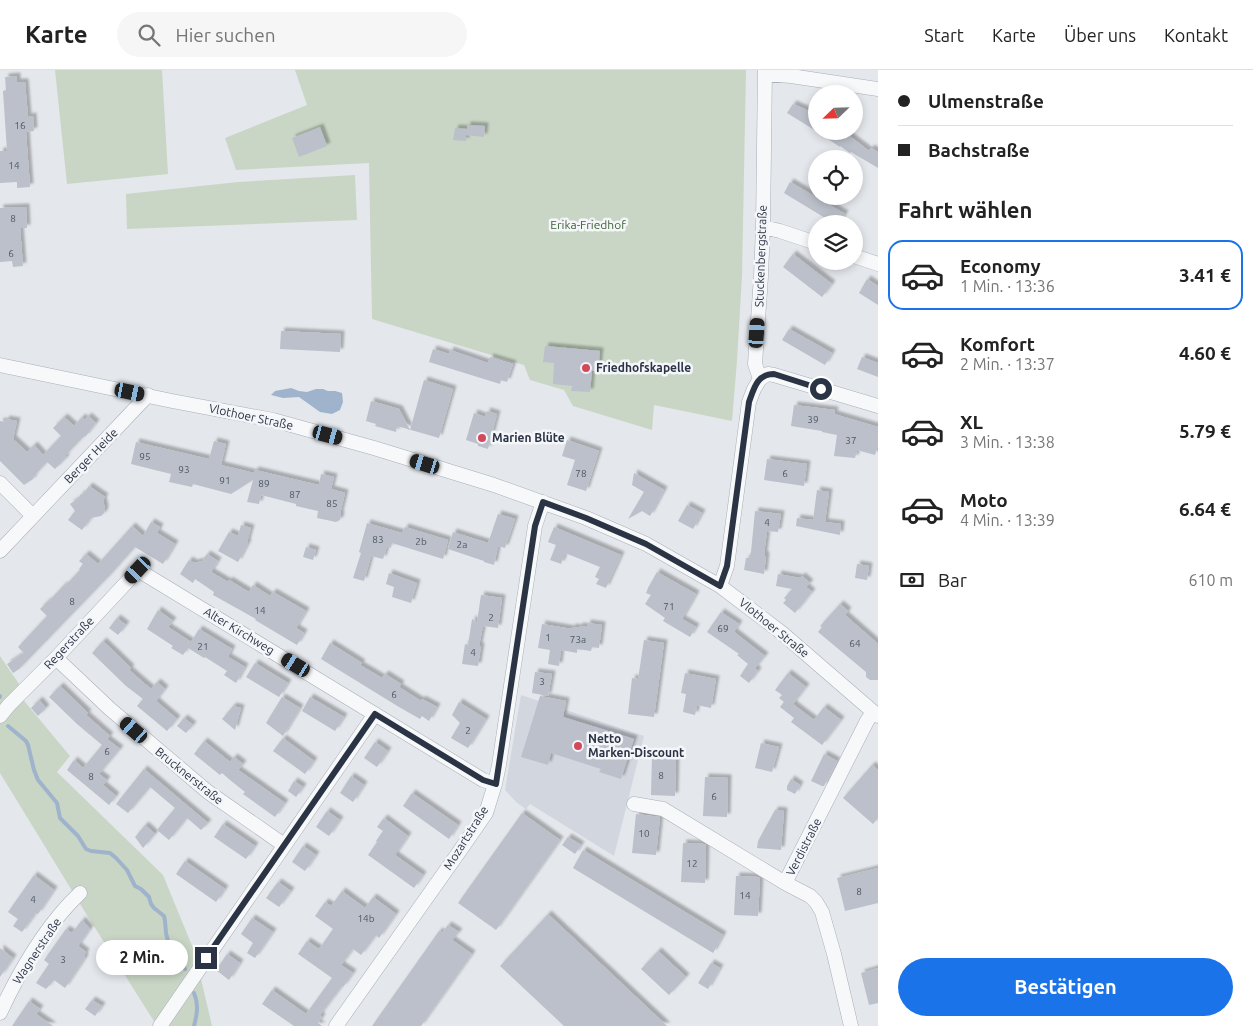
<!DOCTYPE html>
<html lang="de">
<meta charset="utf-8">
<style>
body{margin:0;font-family:Ubuntu,sans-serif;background:#f6f6f6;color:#222;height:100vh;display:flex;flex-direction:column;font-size:19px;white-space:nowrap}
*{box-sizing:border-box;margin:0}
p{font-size:16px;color:#767676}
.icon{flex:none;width:28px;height:28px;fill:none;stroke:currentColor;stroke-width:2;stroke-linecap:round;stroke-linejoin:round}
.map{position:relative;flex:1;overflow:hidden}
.drawer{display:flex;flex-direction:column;background:#fff;width:375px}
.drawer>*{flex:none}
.guide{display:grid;align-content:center;height:110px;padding:0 20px;background:#fff}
.needle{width:32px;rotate:247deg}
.tools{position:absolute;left:808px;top:15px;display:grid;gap:10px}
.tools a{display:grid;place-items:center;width:55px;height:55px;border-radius:50%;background:#fff;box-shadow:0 2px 8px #0003;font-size:25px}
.end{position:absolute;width:22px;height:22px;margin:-11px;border:6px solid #2b3445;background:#fff;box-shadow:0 0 0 2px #fff}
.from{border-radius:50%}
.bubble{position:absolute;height:35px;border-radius:18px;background:#fff;box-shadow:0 2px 8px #0003;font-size:16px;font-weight:700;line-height:35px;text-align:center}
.car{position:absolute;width:15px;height:30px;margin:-15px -8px;border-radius:6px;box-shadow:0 0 4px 1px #0007;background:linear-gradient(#222 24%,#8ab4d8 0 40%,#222 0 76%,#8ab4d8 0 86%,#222 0)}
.guide b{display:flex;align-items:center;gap:18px;height:48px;font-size:19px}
.guide b+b{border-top:1px solid #e0e0e0}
.guide i{width:12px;height:12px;background:#222}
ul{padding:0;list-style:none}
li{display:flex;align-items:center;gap:15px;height:70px;margin:0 10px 8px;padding:0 10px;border:2px solid transparent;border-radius:15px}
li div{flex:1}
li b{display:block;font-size:19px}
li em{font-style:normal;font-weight:700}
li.selected{border-color:#1a73e8}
li>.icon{width:45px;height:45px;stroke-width:1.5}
h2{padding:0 20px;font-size:22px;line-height:60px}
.pay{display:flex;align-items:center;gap:12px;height:55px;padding:0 20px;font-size:19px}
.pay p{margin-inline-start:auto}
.action{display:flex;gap:10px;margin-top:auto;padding:10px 20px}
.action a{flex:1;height:58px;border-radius:30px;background:#1a73e8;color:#fff;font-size:20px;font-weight:700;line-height:58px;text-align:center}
header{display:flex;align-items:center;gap:30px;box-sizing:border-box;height:70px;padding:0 25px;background:#fff;border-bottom:1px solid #e0e0e0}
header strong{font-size:24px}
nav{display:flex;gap:28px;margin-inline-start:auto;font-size:18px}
.search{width:350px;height:45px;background:#f6f6f6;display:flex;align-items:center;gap:12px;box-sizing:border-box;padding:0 18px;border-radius:28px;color:#767676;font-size:19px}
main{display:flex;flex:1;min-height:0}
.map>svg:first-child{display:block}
</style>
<header>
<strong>Karte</strong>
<div class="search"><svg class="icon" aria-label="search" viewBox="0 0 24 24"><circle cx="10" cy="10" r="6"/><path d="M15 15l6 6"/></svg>Hier suchen</div>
<nav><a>Start</a><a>Karte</a><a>Über uns</a><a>Kontakt</a></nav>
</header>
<main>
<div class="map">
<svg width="878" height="956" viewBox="0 0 878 956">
<defs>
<filter id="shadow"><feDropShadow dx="3.5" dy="-3.5" stdDeviation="1" flood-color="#0004"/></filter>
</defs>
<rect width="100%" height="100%" fill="#e4e7ec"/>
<!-- built -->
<path fill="#d2d6de" d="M521 625 644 666 614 786 530 734 526 739 517 733 505 720Z"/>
<!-- green -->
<path fill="#c9d6c5" d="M55 0H162L168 104 67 114Z
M295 0H746L742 206 737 291 732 351 654 335 652 360 573 336 564 320 530 310 524 295 372 249 369 93 236 100 225 68 307 35Z
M355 105 357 150 127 159 126 124 238 112Z
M0 586 19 614 15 620 70 686 57 702 163 805 195 883 212 956H157L85 842 0 703Z"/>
<!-- water -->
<path fill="#9fb4cc" d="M291 318 299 321 307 322 316 319H323L328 321H335L342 323 343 332 340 340 332 344 320 342 299 327 283 328 271 325 275 321Z"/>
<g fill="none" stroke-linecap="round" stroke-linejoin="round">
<!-- stream -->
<path stroke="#9fb4cc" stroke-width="4" d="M0 626V627
M8 656 26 671 28 675 34 700 38 710 57 733 60 748 78 766 86 779 91 781 110 783 116 788 127 800 135 816 141 819 149 827 151 834 154 838 164 846 165 851 166 863 169 875 178 884 185 899
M194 956C197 944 199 935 194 923"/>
</g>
<!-- building -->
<path fill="#bbc0ca" filter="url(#shadow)" d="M17 6V12H25L28 47 33 46 34 61 26 62 30 117 17 118V112L0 113V81H7L3 21 6 20 5 7Z
M793 34 816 44V61L787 43Z
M467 55 485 56 484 67 466 65V71L453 70 455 58 467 59Z
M320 57 327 76 299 87 292 68Z
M816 61H843L869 81 871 78 878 82V98L851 82 850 83 840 76V77Z
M790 112 845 144 839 154H835L784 123Z
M26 137 27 158H20L23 196 13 197 12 191 0 192V138Z
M793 184 832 214 822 227 783 197Z
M867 209 878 216V235L859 223Z
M789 259 832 283 825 295 782 270Z
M281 261 341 264 340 282 280 279Z
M545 276 600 281 598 301H592L590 322 571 321 572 316 553 314 554 293 543 292Z
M433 279 449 284 450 280 488 293 490 287 513 294 507 312 501 310 500 314 429 292Z
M862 287 878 293V307L857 299Z
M424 310 453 319 439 368 397 356 396 362 375 356 376 354 366 351 371 331 399 339 410 360Z
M794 335 835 340 834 344 878 357V375L875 385 857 380 855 388 834 386 837 365 822 362V361L791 356Z
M487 341 497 344 488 379 478 376V374L466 370 474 343 485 347Z
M88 346 96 353 85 367 84 366 65 386 66 388 55 399 47 392 34 406 33 409 24 415 0 391V351L5 352 6 349 17 351 13 369 27 382 34 375 43 385 61 366 53 358 64 347 74 356 82 347 85 350Z
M567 370 599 381 586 421 567 415 575 390 562 386Z
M214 371 226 374 221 395 254 403 255 400 319 415 321 404 334 407 331 419 345 423 340 444 341 445 340 450 336 452 317 448 318 441 296 436V434L261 425 259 434 247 432 253 410 231 424 193 414 192 417 169 412 171 404 131 394 136 372 209 389Z
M767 389 807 394 804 416 764 410Z
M634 403 664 420 650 446 642 441 628 449 644 422 632 415Z
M89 416 105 427 103 430 105 439 104 443 101 446 91 448 82 460 68 450 75 441 70 434 79 428 80 425 84 423Z
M817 420 829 422 825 452 841 454 840 465 796 456 797 448 813 450Z
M687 435 702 443 693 459 678 451Z
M755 441 781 444 778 462 767 461 764 484H765V486H766L764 504 744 500 746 488H749L751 482Z
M498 444 515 449 505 478 498 476 494 495 484 492V491L448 479 453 462 488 473Z
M151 452 160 457 157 463 175 474 163 494 135 477 110 505 19 599 13 603 7 594 24 583 18 577 47 546 40 539 48 531H49L64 515 65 516 80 500 79 499 83 494 79 491 86 484 98 494 132 456 143 466Z
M367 453 402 463 405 457 448 470 443 489 392 473 391 478 387 476 383 489 371 486 364 511 353 508 361 483 359 482Z
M241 455 251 458 247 472 248 473 238 492 218 481 229 462 238 466Z
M554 457 621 485 606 518 596 514 599 509 595 507 600 497 565 483 561 494 550 490 556 475 548 472Z
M306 477 316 480 313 490 303 487Z
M207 484 218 491 211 502 228 512 229 510 249 522 253 515 270 526 273 522 306 541 296 558 304 563 297 575 255 550 256 549 213 525 214 522 195 509 193 513 180 504 189 490 194 493 202 491Z
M857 494 869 496 867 510 855 508Z
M657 502 696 524 682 549 696 557 690 567 663 551 665 548 645 534 651 525 646 523 648 518Z
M389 503 417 513 411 533 392 527 394 517 386 514Z
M778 504 800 508 802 506 810 513 806 517 812 522 795 543 783 533 786 530 784 528 792 519 776 516Z
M481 525 502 528 498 558 483 556 479 576H481L478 596 462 594 465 574 468 575 472 549 477 552Z
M840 534 848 541 845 545 878 574V610H870L866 607V602L818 562 822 557 820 556Z
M158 540 173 551 168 557 191 572 199 559 232 579 228 587 245 597 236 613 224 605 227 601 205 587 204 588 188 578 183 585 171 578 173 576 147 559Z
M721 542 739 554 734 562 765 586 755 598 758 601 749 613 740 606 748 594 737 585 739 584 707 562Z
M117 548 126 555 118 565 109 558Z
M587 553 602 555 599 578 592 577 591 581 577 579V583L561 580 559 596 548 594 550 580 538 578 542 554 572 559V557L579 558V556L587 557Z
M644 570 664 573 654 647 628 644 632 608 638 609Z
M103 571 131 598 129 600 151 619 157 612 165 619 156 631 177 649 167 661 137 636 143 629 126 616 92 583Z
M330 573 362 593 360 595 382 608 385 604 401 614 399 617 421 631 422 629 437 637 429 651 422 646 420 649 399 637 321 589Z
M255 593 288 613 279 627 246 607Z
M535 602 552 604 548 626 532 623Z
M685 603 716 609 711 638 697 635 695 645 683 642 686 624 681 623Z
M788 603 806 617 793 634 798 638 814 650 824 637 841 650 822 675 791 652 794 648 780 637 784 632 779 628 782 625 775 620Z
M60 616 88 643 86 645 110 666 107 669 120 679 99 704 107 710 103 715 116 726 109 735 67 700 74 690 83 698 102 675 77 654 49 627Z
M540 626 566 631 563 647 634 669 621 709 599 702 601 699 551 683 548 695 521 687Z
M282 627 300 638 283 666 266 653Z
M310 627 344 647 335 661 302 641Z
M39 630 46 638 38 646 31 638Z
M459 632 486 649 468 678 451 668 460 653 452 645Z
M233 636 241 638 235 660 222 649Z
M184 648 193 655 186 663 177 656Z
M283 668 314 691 305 704 273 681Z
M204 671 230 692 234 687 243 694 238 700 285 733 275 747 243 724 245 722 230 710 222 703 220 705 194 684Z
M375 672 388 681 377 697 364 688Z
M761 673 779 677 772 702 755 698Z
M824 684 837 691 824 716H822L811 711Z
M652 686H676L675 726 651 725Z
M872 695 878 700V748L873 754 843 728Z
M144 699 208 753 201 760 187 748 169 770 157 760 175 738 150 717 128 743 116 734Z
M351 706 364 715 353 732 340 723Z
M705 707 728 708 727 747 703 746Z
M791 709 800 715 795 724 787 720V716Z
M294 711 303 717 296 727 288 721Z
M412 723 458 755 449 769 403 736Z
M775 740 784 741 781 780 757 778 758 771Z
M327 741 340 750 329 766 316 757Z
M522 743 560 770 496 860 458 833Z
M636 744 660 747 656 785 632 783Z
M384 748 408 766 395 785 423 805 414 818 368 785 377 772 376 771 383 761 377 757Z
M223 754 255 776 246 789 214 767Z
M145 755 155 764 143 778 135 767Z
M568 767 581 775 575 784 562 775Z
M683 773 704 774 706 775 705 813 681 812Z
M303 776 316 785 305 801 292 792Z
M583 780 723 865 713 883 573 798Z
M185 791 225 819 216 832 176 804Z
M878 798V833L845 841 837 808Z
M34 805 54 820 38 844 36 843 22 862 13 856 18 849 8 842Z
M736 806 758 807 760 808 758 846 734 845Z
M278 812 291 821 279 837 266 828Z
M342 821 365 838 373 827 396 844 379 868 376 865 361 885 353 879 341 895 353 903 343 917 342 916 320 945 322 947 318 953 322 956H294L262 934 272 920 306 944 332 908 298 884 307 871 319 879 333 859 315 846 325 832 331 836Z
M548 844 667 956H564L500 896Z
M252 848 273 862 255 888 247 883 253 873 241 864Z
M82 850 90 859 78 876 86 882 84 886 85 888 65 918 54 910 46 919 36 913 49 894 44 890 66 859 72 863Z
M448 855 459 862 452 870 472 884 421 956H372L439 861 442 863Z
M0 878 13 888 0 907Z
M658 881 686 907 669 925 641 899Z
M227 884 240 893 229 910 216 900Z
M711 893 720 898 708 919 698 913Z
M878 898V933L869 935 861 903Z
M92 930 102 936 95 946 85 939Z
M29 931 40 939 36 944 53 956H12Z"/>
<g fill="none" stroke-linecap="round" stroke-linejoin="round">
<!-- minor casing -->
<g stroke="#a9aeb7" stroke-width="15">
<path id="minor" d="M765 4 791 6 878 19
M763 157 780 161 816 173
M854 186 878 194
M0 295 172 331 273 350 374 378 494 415 586 448 646 474 720 516 782 563 878 646
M760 309 768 304 774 305 878 336
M0 413 33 446
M0 481 148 325
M720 516 727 496 749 332 754 319 760 309 755 294 761 206 763 157 765 0
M56 588 110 639 208 722 284 775
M0 646 9 635 56 588 138 500 483 710 495 714
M634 734 663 739 785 813 867 651 873 642
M785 813 810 826 816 832 822 842 834 884 851 956
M0 943C20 900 45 856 80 823
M160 956 375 644
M336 956 459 782 486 743 495 714 499 695 535 456 543 432"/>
</g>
<!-- minor -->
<use href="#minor" stroke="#f7f8fa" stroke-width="14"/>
</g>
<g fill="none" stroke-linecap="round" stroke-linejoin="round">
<!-- route -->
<path stroke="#2b3445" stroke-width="6" d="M206 888 375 644 483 710 496 714 535 456 543 432 586 448 646 474 720 516 727 496 749 332C754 318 757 304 774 304L821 319"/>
</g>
<!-- markers -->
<g fill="#d1495b" stroke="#f4f6f9" stroke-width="2">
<circle cx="586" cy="298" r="5"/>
<circle cx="482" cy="368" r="5"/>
<circle cx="578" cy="676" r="5"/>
</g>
<g text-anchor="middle" stroke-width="5" stroke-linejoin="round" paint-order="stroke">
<!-- number labels -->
<g font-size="10" fill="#4f5766">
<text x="20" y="59">16</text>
<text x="14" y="99">14</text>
<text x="13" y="152">8</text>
<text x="11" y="187">6</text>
<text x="813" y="353">39</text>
<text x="851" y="374">37</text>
<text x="145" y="390">95</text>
<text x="184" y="403">93</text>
<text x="581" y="407">78</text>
<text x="785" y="407">6</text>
<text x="225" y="414">91</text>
<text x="264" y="417">89</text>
<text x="295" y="428">87</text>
<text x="332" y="437">85</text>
<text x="767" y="456">4</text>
<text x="378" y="473">83</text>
<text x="421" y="475">2b</text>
<text x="462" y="478">2a</text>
<text x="72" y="535">8</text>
<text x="669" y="540">71</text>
<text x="260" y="544">14</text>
<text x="491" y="551">2</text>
<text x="723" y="562">69</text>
<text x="548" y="571">1</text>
<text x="578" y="573">73a</text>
<text x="855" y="577">64</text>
<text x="203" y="580">21</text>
<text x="473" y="586">4</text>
<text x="542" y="615">3</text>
<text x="394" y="628">6</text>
<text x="468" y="664">2</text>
<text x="107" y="685">6</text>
<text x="661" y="709">8</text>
<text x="91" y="710">8</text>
<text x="714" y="730">6</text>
<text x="644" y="767">10</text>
<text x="692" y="797">12</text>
<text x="859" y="825">8</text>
<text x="745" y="829">14</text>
<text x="33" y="833">4</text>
<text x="366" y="852">14b</text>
<text x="63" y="893">3</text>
</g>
<!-- park labels -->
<g font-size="12" fill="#3f6138" stroke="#f4f6f9">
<text x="588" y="159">Erika-Friedhof</text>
</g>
<!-- street labels -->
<g font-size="12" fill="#2b3445" stroke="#f4f6f9">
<text transform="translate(761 186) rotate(-88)" y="4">Stuckenbergstraße</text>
<text transform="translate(251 347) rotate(12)" y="4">Vlothoer Straße</text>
<text transform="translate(91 386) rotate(-46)" y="4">Berger Heide</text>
<text transform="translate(774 558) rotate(39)" y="4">Vlothoer Straße</text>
<text transform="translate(239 561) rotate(31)" y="4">Alter Kirchweg</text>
<text transform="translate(69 573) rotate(-47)" y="4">Regerstraße</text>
<text transform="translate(189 706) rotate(39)" y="4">Brucknerstraße</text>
<text transform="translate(466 768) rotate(-58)" y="4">Mozartstraße</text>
<text transform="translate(804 777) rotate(-63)" y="4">Verdistraße</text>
<text transform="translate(37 881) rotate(-56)" y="4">Wagnerstraße</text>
</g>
<!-- poi labels -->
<g font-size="12" font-weight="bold" fill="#2b3445" stroke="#f4f6f9" text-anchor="start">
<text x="596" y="302">Friedhofskapelle</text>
<text x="492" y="372">Marien Blüte</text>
<text x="588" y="673">Netto<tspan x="588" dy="14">Marken-Discount</tspan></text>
</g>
</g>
</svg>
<div class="tools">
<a><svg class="needle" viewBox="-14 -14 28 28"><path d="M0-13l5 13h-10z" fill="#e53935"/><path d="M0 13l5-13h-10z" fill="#767676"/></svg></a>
<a><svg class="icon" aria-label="locate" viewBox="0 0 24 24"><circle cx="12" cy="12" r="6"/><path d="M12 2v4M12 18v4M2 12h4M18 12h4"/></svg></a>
<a><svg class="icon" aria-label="layers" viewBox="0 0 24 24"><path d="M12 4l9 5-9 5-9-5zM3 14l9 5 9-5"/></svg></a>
</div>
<i class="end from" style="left:821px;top:319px"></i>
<i class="end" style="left:206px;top:888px"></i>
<div class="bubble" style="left:96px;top:870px;width:92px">2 Min.</div>
<i class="car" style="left:757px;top:263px;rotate:4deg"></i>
<i class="car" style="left:130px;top:322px;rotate:102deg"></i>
<i class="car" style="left:328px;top:365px;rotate:105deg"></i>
<i class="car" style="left:425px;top:394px;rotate:287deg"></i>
<i class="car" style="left:138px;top:500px;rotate:223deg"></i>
<i class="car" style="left:296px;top:595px;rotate:301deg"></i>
<i class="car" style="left:134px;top:660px;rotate:311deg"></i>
</div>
<section class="drawer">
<div class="guide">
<b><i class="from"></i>Ulmenstraße</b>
<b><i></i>Bachstraße</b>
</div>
<h2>Fahrt wählen</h2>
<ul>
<li class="selected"><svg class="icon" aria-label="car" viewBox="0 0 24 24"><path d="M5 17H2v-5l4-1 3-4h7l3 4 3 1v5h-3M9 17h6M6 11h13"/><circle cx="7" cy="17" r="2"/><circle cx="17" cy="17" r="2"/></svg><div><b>Economy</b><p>1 Min. · 13:36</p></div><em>3.41 €</em></li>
<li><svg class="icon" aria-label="car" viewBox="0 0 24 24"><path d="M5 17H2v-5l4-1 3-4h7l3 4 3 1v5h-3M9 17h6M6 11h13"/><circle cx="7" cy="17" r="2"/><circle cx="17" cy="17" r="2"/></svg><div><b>Komfort</b><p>2 Min. · 13:37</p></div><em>4.60 €</em></li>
<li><svg class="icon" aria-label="car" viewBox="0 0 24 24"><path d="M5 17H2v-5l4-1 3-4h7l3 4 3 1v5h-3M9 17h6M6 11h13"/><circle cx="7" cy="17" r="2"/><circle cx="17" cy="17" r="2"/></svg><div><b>XL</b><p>3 Min. · 13:38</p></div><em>5.79 €</em></li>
<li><svg class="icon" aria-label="car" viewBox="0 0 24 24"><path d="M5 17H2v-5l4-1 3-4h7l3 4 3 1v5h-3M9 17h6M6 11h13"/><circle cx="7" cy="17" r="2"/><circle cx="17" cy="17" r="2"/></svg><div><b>Moto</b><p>4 Min. · 13:39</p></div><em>6.64 €</em></li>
</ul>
<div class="pay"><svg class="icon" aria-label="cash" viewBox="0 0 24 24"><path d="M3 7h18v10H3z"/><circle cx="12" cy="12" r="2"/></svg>Bar<p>610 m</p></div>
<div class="action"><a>Bestätigen</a></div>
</section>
</main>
